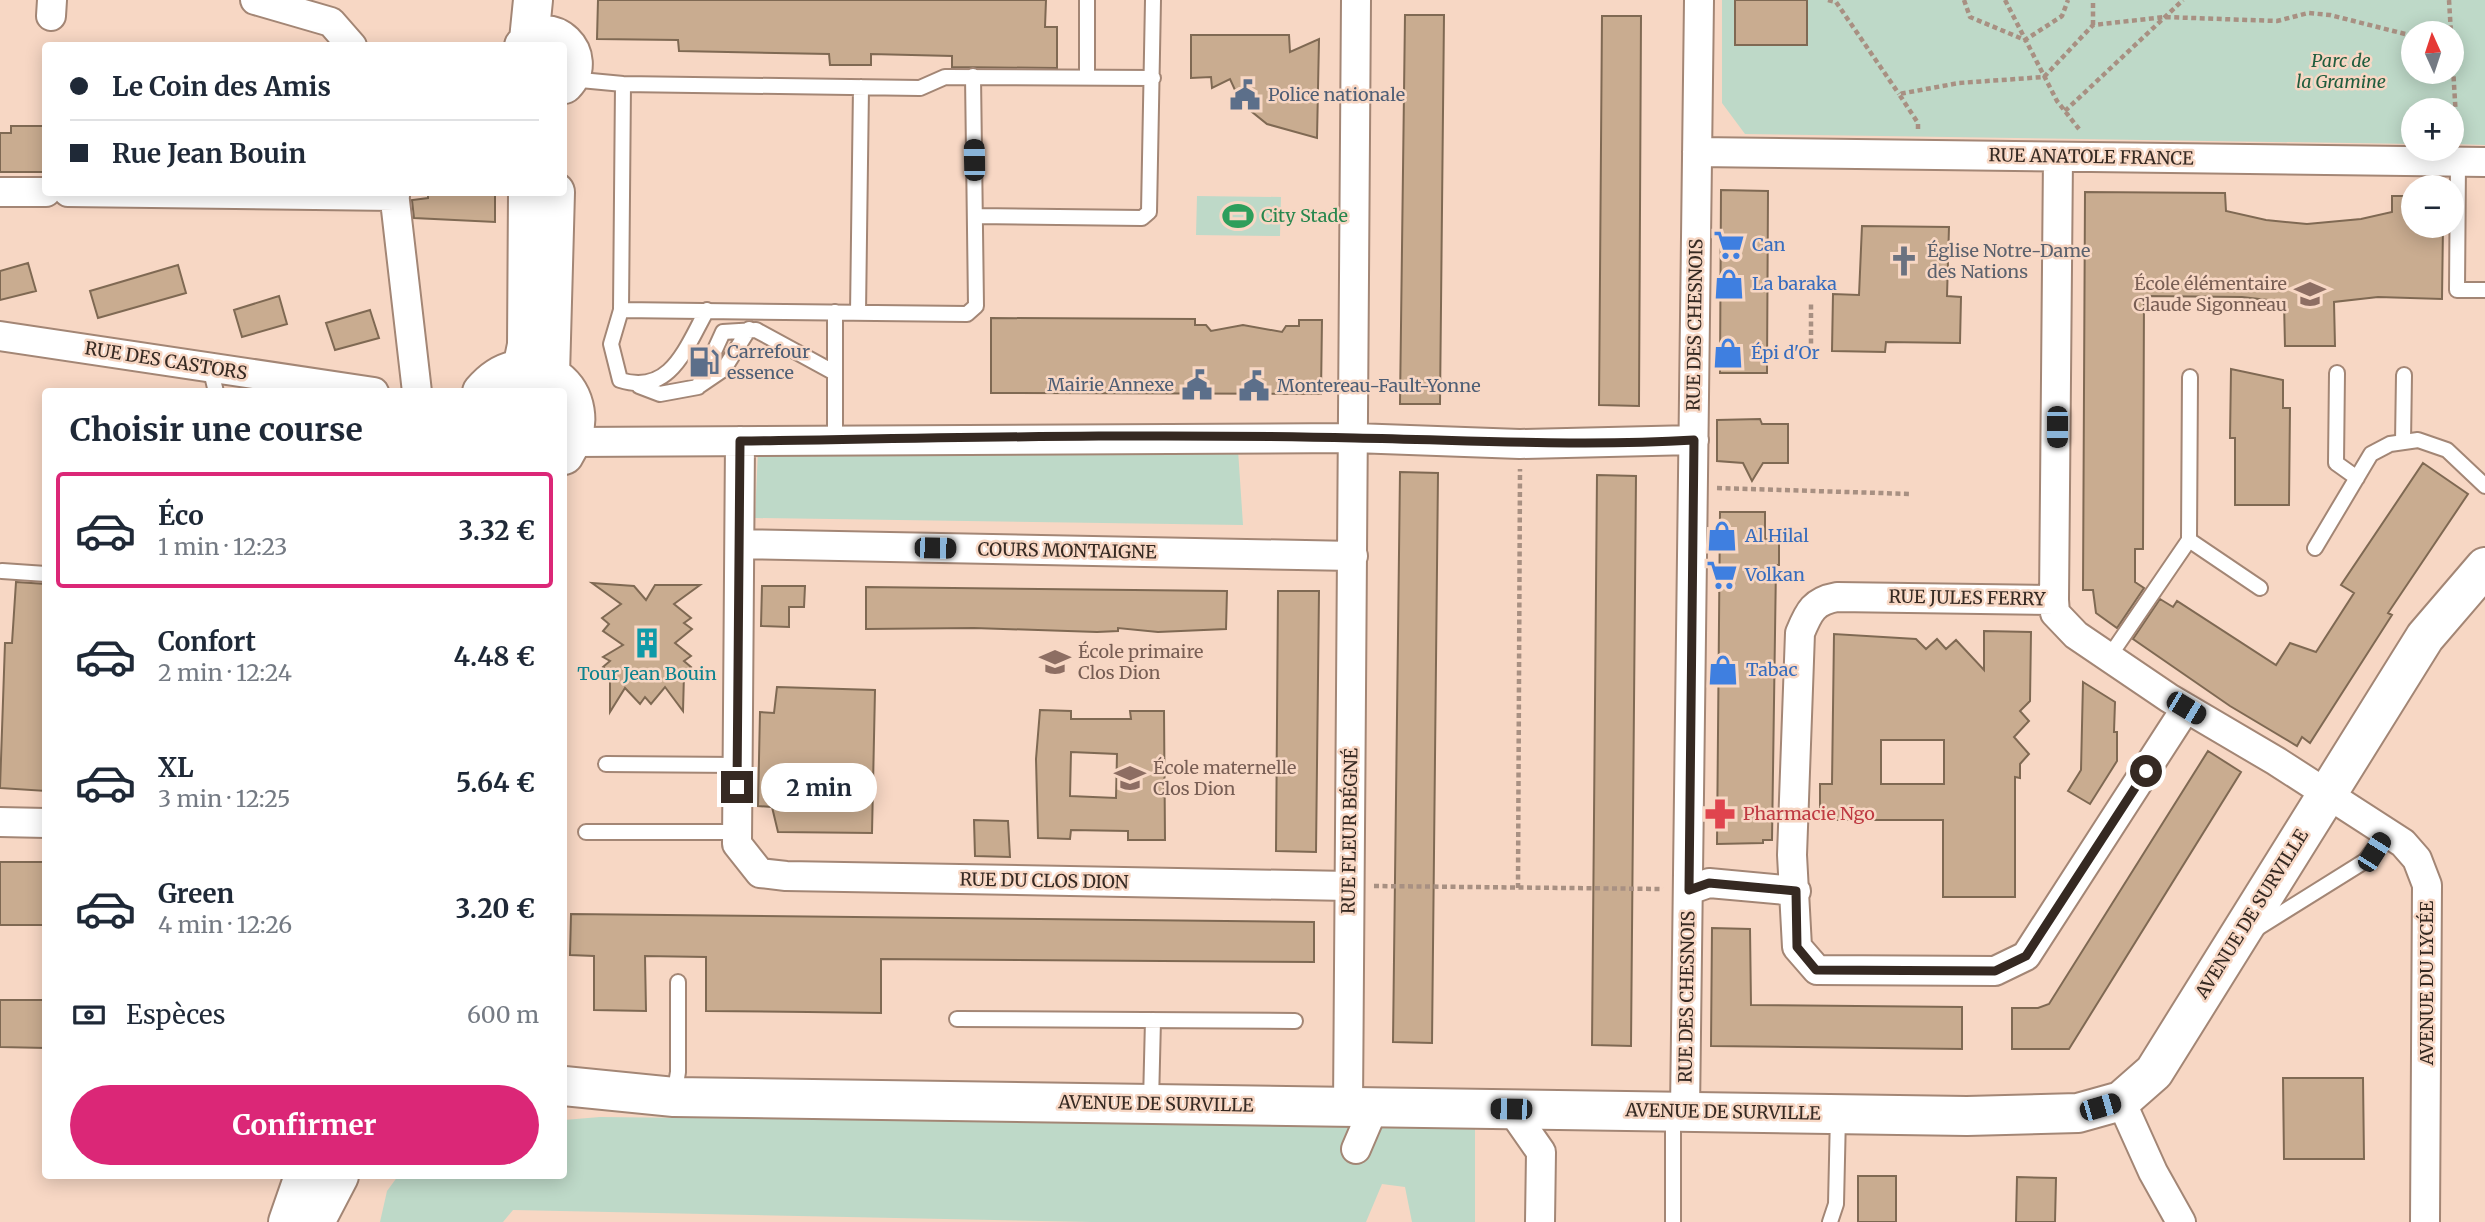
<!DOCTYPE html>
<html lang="fr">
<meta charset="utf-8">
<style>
body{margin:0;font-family:Merriweather,serif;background:#f2f2f3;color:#1f2937;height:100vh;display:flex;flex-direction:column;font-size:26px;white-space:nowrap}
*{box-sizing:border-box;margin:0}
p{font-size:23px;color:#747a83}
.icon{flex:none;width:38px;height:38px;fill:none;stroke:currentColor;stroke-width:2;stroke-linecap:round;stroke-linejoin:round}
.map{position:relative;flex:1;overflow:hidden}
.drawer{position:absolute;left:42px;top:388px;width:525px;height:791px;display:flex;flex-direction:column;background:#fff;border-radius:7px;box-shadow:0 4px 18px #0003}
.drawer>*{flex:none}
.hud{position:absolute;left:42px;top:42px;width:525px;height:154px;border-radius:7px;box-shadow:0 4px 18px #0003;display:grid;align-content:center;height:154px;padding:0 28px;background:#fff}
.needle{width:46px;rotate:357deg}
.fabs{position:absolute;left:2401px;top:21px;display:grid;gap:14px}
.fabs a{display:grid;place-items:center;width:63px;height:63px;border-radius:50%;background:#fff;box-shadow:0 4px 18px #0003;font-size:35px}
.end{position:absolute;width:32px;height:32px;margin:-16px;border:9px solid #352922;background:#fff;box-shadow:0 0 0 4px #fff}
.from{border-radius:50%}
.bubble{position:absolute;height:49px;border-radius:24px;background:#fff;box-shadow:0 4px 18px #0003;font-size:23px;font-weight:700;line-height:49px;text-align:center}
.car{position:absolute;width:21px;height:42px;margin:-21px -10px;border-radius:9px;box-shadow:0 0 5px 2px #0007;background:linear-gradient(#222 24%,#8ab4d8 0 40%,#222 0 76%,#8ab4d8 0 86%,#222 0)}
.hud b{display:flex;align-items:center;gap:24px;height:66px;font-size:26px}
.hud b+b{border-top:2px solid #e0e1e3}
.hud i{width:18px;height:18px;background:#1f2937}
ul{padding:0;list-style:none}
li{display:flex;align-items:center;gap:21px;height:116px;margin:0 14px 10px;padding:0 14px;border:4px solid transparent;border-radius:7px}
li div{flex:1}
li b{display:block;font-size:26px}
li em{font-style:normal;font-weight:700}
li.current{border-color:#db2777}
li>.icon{width:63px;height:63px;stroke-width:1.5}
h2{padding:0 28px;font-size:32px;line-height:84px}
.pay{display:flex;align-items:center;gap:18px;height:77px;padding:0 28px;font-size:26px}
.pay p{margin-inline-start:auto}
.button{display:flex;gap:14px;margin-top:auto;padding:14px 28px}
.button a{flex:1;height:80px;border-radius:42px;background:#db2777;color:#fff;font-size:28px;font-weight:700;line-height:80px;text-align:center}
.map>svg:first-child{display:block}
</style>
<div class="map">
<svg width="2485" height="1222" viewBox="0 0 2485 1222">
<rect width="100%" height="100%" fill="#f7d7c4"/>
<!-- green -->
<path fill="#bed9c8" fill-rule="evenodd" d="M1722 0H2485V145L2452 144V110H2413V144L1745 134 1722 103ZM2413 33H2452V72H2413Z
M1197 196 1281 197 1280 236 1196 235Z
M1238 450 1243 525 755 518 758 451Z
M600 1117 1475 1127V1222H1412L1405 1187 1382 1184 1366 1222H1092L513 1210 503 1222H380L387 1191 398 1176H564V1120Z"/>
<!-- building -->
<path fill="#c9ac90" stroke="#7f6953" stroke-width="2" fill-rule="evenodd" d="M598 0H1046L1045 27H1057V68L952 67V56L871 54V65H830L829 54 679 51 678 40 597 39Z
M1735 0H1807V45H1735Z
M1405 15H1444L1440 404H1400Z
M1602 16H1641L1639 406 1599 405Z
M1191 35H1289L1290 52 1319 39 1317 138 1267 124 1241 103 1230 79 1212 88 1211 77 1191 78Z
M11 126H46V172H0V133H11Z
M1721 190 1768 191 1767 373H1720Z
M428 192H495V222L414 218 412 200 428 198Z
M2085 192 2225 193 2226 211 2266 220 2307 224 2361 219 2392 212V196H2413V226H2443L2442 299 2378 297 2334 302 2335 346H2285L2284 302 2242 297 2144 296 2143 549H2135V582L2144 588 2117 628 2096 613 2093 590H2083Z
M1862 226 1949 227 1947 296 1961 297 1960 343 1886 342 1885 352 1832 351 1833 294 1859 295Z
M28 263 36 291 0 300V271Z
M178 265 186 293 98 318 90 291Z
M279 296 287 324 242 337 234 310Z
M370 310 379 338 335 350 326 323Z
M991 318 1195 319V325H1206L1211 331 1243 325 1282 332 1286 326H1299V320H1322L1321 394 991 393Z
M2231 369 2283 380V408H2290L2289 505H2235V438H2230Z
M1760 419 1762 424H1788V463H1763L1752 481 1743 463 1717 461V420Z
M2423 463 2468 494 2388 613 2392 615 2310 743 2302 737 2297 746 2230 706 2133 639 2160 599 2173 607 2177 601 2276 665 2290 643 2316 652 2354 593 2341 585Z
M1400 472 1438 473 1432 1043 1393 1042Z
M1597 475 1636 476 1631 1046 1592 1045Z
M1720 512H1765V539L1779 540V565H1776L1772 840H1763V843L1717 844Z
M16 582 46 584V791L0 788 5 643H12Z
M592 583 634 586 646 600 655 585H700L674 604 691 618 684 623 692 629 675 643 691 656 684 661 691 667 684 674 683 711 665 687 651 704 645 697 640 704 625 688 610 712V673L603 667 610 661 603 657 623 645 603 631 609 624 602 618 621 604Z
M762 586H805L804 607H789V627L761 626Z
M866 587 1227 591 1226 629 1158 632 1118 628V631L1097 632 974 628 866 629Z
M1278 591H1319L1316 852 1276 851Z
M1984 631 2031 632 2030 701 2020 711 2029 721 2014 737 2029 754 2020 764V778L2015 777V897H1943V820H1820V784H1832L1834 634 1916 639 1926 649 1937 639 1946 649 1956 640 1984 670ZM1881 740H1944V784H1881Z
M2083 682 2115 702 2114 732H2117V761L2090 804 2068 791 2081 770Z
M777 687 875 690 872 833 778 832 772 807 758 806 760 712 774 713Z
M1040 710 1071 711V719H1131L1130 711H1164L1165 840H1128V831L1071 830 1070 839 1038 838 1036 759ZM1071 752 1117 754 1116 798 1070 796Z
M2208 751 2241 772 2069 1049H2012V1008H2038L2049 1004Z
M974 820 1008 821 1010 857 975 856Z
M0 862H46V925H0Z
M571 914 1314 922V962L881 959V1013L808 1012 706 1011V957L645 956 646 1011 594 1010V956L570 955Z
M1712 928 1750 929 1751 1005 1962 1007V1049L1711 1046Z
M0 1000H46V1048L0 1047Z
M2283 1078H2363L2364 1159H2284Z
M1858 1176H1896V1222H1858Z
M2017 1177 2056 1178 2055 1222H2016Z"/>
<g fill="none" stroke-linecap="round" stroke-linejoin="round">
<!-- lane casing -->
<g stroke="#a38675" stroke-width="18">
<path id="lane" d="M1087 77V0
M570 79 623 84 920 88 945 77 1153 78
M623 84 621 310 967 314 976 306 973 76
M2458 162 2457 290H2485
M975 216 1142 218 1149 212 1153 0
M621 310 611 344 620 380C671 396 686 347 707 310
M858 313 861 87
M210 367 216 392
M2337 373 2336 463 2357 478
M2190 377 2189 540 2260 588
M639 386 660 394 698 387 723 332 756 330 835 373
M699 386 724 369 749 329
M835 439V312
M2403 442 2404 375
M2315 548 2371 454 2390 444 2418 440 2447 450 2485 486
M2 571 46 574
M2109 657 2189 540
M606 764 738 765
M586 832H737
M2256 929 2365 861 2385 834
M957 1019 1295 1021
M674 1096 678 1072V982
M1151 1102 1153 1020
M1673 1112V1222
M1830 1222 1836 1204 1838 1115"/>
</g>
<!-- street casing -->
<g stroke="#a38675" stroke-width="32">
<path id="street" d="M255 0 331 22 352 46
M51 16 52 0
M1697 152 2485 162
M2058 157 2054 600 1837 597C1814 601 1809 611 1800 633L1792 855 1797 947 1817 970 1995 971 2026 956 2186 708
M0 192H46
M68 192 395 196
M394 192 417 392
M0 336 374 392
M740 441 737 844 760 873 786 876 1349 886
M572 442 1354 438 1520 444 1694 440
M740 544 1353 556
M2054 600 2055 613 2076 635 2169 698 2276 761 2403 843 2417 859 2427 885 2425 1222
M0 822 46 823
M1689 890 1709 883 1796 891
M2121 1101 2153 1172 2181 1222
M1348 1107 1356 0
M1511 1109 1541 1152 1540 1222
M1685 1112 1699 0
M1356 1149 1374 1107"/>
</g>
<!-- secondary casing -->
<g stroke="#a38675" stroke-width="42">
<path id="secondary" d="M529 40 533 0
M524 46C550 16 591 56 564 84
M522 369 527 345 528 192
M550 375 555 192
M482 392C529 336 604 392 564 455
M564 1086 674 1097 1967 1116 2078 1113 2121 1101 2154 1072 2425 637 2485 567
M288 1222 304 1176
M315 1222 339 1176"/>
</g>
<!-- path -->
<path stroke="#a89082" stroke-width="4.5" stroke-dasharray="5 3.5" stroke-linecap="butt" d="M1828 0 1836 2 1899 94
M1964 0 1970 17 2025 40 2062 16 2068 0
M2005 0 2057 101 2079 129
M2449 0 2457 135
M2093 25V0
M2065 111 2183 0
M1918 129V123L1899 94 1959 83 2044 77 2093 25 2165 17 2277 21 2308 13 2330 15 2413 36
M1811 352V301
M1717 488 1912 494
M1374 886 1663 889
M1518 888 1520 469"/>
<!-- lane -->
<use href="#lane" stroke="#fff" stroke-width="14"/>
<!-- street -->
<use href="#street" stroke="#fff" stroke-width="28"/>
<!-- secondary -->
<use href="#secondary" stroke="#fff" stroke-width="38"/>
</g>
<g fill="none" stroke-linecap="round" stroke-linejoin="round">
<!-- route -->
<path stroke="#352922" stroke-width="9" d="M737 787 740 441C945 438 1150 433 1355 438 1468 440 1581 447 1694 440L1689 890 1709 883 1796 891 1797 947 1816 970 1995 971 2026 956 2146 771"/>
</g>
<!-- icons -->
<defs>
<g id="civic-bare" transform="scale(2.415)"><path d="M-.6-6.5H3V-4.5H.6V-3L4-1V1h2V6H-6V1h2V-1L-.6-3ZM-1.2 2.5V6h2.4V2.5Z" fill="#5c6f8a" stroke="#f7d7c4" stroke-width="2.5" paint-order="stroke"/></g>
<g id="stadium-bare" transform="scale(2.415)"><path d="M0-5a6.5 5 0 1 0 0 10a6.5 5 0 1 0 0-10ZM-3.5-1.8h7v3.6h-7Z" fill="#2e9e5b" stroke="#f7d7c4" stroke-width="2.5" paint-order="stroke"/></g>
<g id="supermarket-bare" transform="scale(2.415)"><path d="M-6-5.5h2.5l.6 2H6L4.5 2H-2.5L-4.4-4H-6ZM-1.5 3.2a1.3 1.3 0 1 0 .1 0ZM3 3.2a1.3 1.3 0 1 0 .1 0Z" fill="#3f7fe0" stroke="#f7d7c4" stroke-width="2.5" paint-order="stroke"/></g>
<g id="church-bare" transform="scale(2.415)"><path d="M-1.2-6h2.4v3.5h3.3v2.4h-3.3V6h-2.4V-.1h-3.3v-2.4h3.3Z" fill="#6b7280" stroke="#f7d7c4" stroke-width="2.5" paint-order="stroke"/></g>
<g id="shop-bare" transform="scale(2.415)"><path d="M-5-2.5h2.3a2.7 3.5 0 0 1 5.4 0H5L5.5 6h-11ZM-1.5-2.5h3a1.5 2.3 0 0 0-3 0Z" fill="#3f7fe0" stroke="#f7d7c4" stroke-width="2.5" paint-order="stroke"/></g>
<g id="school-bare" transform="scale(2.415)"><path d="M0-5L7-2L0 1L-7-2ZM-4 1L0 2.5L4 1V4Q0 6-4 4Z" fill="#8d6e63" stroke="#f7d7c4" stroke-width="2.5" paint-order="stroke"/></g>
<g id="fuel-bare" transform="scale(2.415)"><path d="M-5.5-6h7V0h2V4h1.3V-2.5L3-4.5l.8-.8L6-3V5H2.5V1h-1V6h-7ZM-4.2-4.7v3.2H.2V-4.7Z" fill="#5c6f8a" stroke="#f7d7c4" stroke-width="2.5" paint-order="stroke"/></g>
<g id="building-bare" transform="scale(2.415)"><path d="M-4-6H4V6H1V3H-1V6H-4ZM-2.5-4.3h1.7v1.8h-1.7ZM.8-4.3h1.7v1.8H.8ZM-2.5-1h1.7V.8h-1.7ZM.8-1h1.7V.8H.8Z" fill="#0f9aa8" stroke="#f7d7c4" stroke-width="2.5" paint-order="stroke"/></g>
<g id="pharmacy-bare" transform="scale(2.415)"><path d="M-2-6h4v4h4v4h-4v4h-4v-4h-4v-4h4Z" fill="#e0444e" stroke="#f7d7c4" stroke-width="2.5" paint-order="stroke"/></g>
</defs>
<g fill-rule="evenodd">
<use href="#civic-bare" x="1245" y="95"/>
<use href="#stadium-bare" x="1238" y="216"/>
<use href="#supermarket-bare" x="1729" y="245"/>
<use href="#church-bare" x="1904" y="261"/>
<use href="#shop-bare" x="1729" y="284"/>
<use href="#school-bare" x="2310" y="294"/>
<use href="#shop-bare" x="1728" y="353"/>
<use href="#fuel-bare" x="704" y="362"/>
<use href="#civic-bare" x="1197" y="385"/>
<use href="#civic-bare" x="1254" y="386"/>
<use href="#shop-bare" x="1722" y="536"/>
<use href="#supermarket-bare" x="1722" y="575"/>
<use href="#building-bare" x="647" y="643"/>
<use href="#school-bare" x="1055" y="662"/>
<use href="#shop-bare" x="1723" y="670"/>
<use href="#school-bare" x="1130" y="778"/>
<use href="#pharmacy-bare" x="1720" y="814"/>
</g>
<g text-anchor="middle" stroke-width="5" stroke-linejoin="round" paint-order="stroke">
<!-- park labels -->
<g font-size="18" font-style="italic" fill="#205d3e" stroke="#f7d7c4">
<text x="2341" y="67">Parc de<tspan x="2341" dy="21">la Gramine</tspan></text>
</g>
<!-- service labels -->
<g font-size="18" fill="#4e5e75" stroke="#f7d7c4" text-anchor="start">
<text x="1268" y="101">Police nationale</text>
<text x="727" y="358">Carrefour<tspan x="727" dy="21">essence</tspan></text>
<text x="1174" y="391" text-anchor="end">Mairie Annexe</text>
<text x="1277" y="392">Montereau-Fault-Yonne</text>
</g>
<!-- street labels -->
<g font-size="18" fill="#352922" stroke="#f7d7c4">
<text transform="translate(2091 157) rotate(1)" y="6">RUE ANATOLE FRANCE</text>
<text transform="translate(1695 325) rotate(-89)" y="6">RUE DES CHESNOIS</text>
<text transform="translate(166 361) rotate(9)" y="6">RUE DES CASTORS</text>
<text transform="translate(1067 551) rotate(1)" y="6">COURS MONTAIGNE</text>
<text transform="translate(1967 598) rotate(1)" y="6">RUE JULES FERRY</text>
<text transform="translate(1350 831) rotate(-89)" y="6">RUE FLEUR BÉGNÉ</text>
<text transform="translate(1044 881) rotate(1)" y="6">RUE DU CLOS DION</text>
<text transform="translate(2252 914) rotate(-58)" y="6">AVENUE DE SURVILLE</text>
<text transform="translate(2427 983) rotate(-90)" y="6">AVENUE DU LYCÉE</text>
<text transform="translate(1687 997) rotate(-89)" y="6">RUE DES CHESNOIS</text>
<text transform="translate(1156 1104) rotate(1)" y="6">AVENUE DE SURVILLE</text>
<text transform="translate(1723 1112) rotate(1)" y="6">AVENUE DE SURVILLE</text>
</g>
<!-- leisure labels -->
<g font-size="18" fill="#27864d" stroke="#f7d7c4" text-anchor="start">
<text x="1261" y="222">City Stade</text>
</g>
<!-- shop labels -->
<g font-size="18" fill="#366cbe" stroke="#f7d7c4" text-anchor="start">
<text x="1752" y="251">Can</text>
<text x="1752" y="290">La baraka</text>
<text x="1751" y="359">Épi d'Or</text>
<text x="1745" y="542">Al Hilal</text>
<text x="1745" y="581">Volkan</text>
<text x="1746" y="676">Tabac</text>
</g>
<!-- worship labels -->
<g font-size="18" fill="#5b616d" stroke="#f7d7c4" text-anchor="start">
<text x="1927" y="257">Église Notre-Dame<tspan x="1927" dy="21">des Nations</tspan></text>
</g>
<!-- education labels -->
<g font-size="18" fill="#785e54" stroke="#f7d7c4" text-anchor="start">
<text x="2287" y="290" text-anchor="end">École élémentaire<tspan x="2287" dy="21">Claude Sigonneau</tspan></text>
<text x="1078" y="658">École primaire<tspan x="1078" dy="21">Clos Dion</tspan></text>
<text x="1153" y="774">École maternelle<tspan x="1153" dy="21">Clos Dion</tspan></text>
</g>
<!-- culture labels -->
<g font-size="18" fill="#0d838f" stroke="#f7d7c4">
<text x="647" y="680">Tour Jean Bouin</text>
</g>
<!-- health labels -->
<g font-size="18" fill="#be3a42" stroke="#f7d7c4" text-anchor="start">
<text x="1743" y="820">Pharmacie Ngo</text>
</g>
</g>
</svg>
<div class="fabs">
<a><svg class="needle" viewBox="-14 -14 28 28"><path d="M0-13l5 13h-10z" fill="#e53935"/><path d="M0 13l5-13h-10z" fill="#747a83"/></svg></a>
<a>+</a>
<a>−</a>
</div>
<i class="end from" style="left:2146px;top:771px"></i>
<i class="end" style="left:737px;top:787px"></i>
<div class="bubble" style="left:761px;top:763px;width:116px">2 min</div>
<i class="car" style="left:974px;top:160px;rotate:359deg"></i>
<i class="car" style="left:2057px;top:427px;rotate:180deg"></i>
<i class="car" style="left:935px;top:548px;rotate:91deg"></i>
<i class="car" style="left:2186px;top:708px;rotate:121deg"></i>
<i class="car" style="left:2374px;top:852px;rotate:32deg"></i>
<i class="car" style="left:2100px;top:1107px;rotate:74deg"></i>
<i class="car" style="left:1511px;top:1109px;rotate:271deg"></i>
<div class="hud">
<b><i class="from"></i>Le Coin des Amis</b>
<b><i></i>Rue Jean Bouin</b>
</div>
<section class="drawer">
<h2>Choisir une course</h2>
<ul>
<li class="current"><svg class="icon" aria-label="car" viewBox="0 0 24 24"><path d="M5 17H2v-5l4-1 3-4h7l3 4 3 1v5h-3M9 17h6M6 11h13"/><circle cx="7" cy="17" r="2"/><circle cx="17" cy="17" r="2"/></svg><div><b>Éco</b><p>1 min · 12:23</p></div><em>3.32 €</em></li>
<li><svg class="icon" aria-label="car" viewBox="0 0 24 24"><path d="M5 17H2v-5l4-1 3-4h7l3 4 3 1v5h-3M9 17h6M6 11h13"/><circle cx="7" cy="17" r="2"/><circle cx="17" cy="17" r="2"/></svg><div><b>Confort</b><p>2 min · 12:24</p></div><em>4.48 €</em></li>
<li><svg class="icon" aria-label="car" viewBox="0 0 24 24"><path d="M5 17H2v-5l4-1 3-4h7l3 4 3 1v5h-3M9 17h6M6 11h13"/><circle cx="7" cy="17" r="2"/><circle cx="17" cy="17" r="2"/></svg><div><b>XL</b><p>3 min · 12:25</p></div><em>5.64 €</em></li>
<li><svg class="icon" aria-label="car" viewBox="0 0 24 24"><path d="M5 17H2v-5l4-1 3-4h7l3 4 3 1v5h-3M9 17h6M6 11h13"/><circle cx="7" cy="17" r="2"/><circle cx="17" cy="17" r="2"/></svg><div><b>Green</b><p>4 min · 12:26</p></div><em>3.20 €</em></li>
</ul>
<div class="pay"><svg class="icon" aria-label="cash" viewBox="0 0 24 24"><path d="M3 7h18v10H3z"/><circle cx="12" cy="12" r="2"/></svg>Espèces<p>600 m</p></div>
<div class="button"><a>Confirmer</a></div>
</section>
</div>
